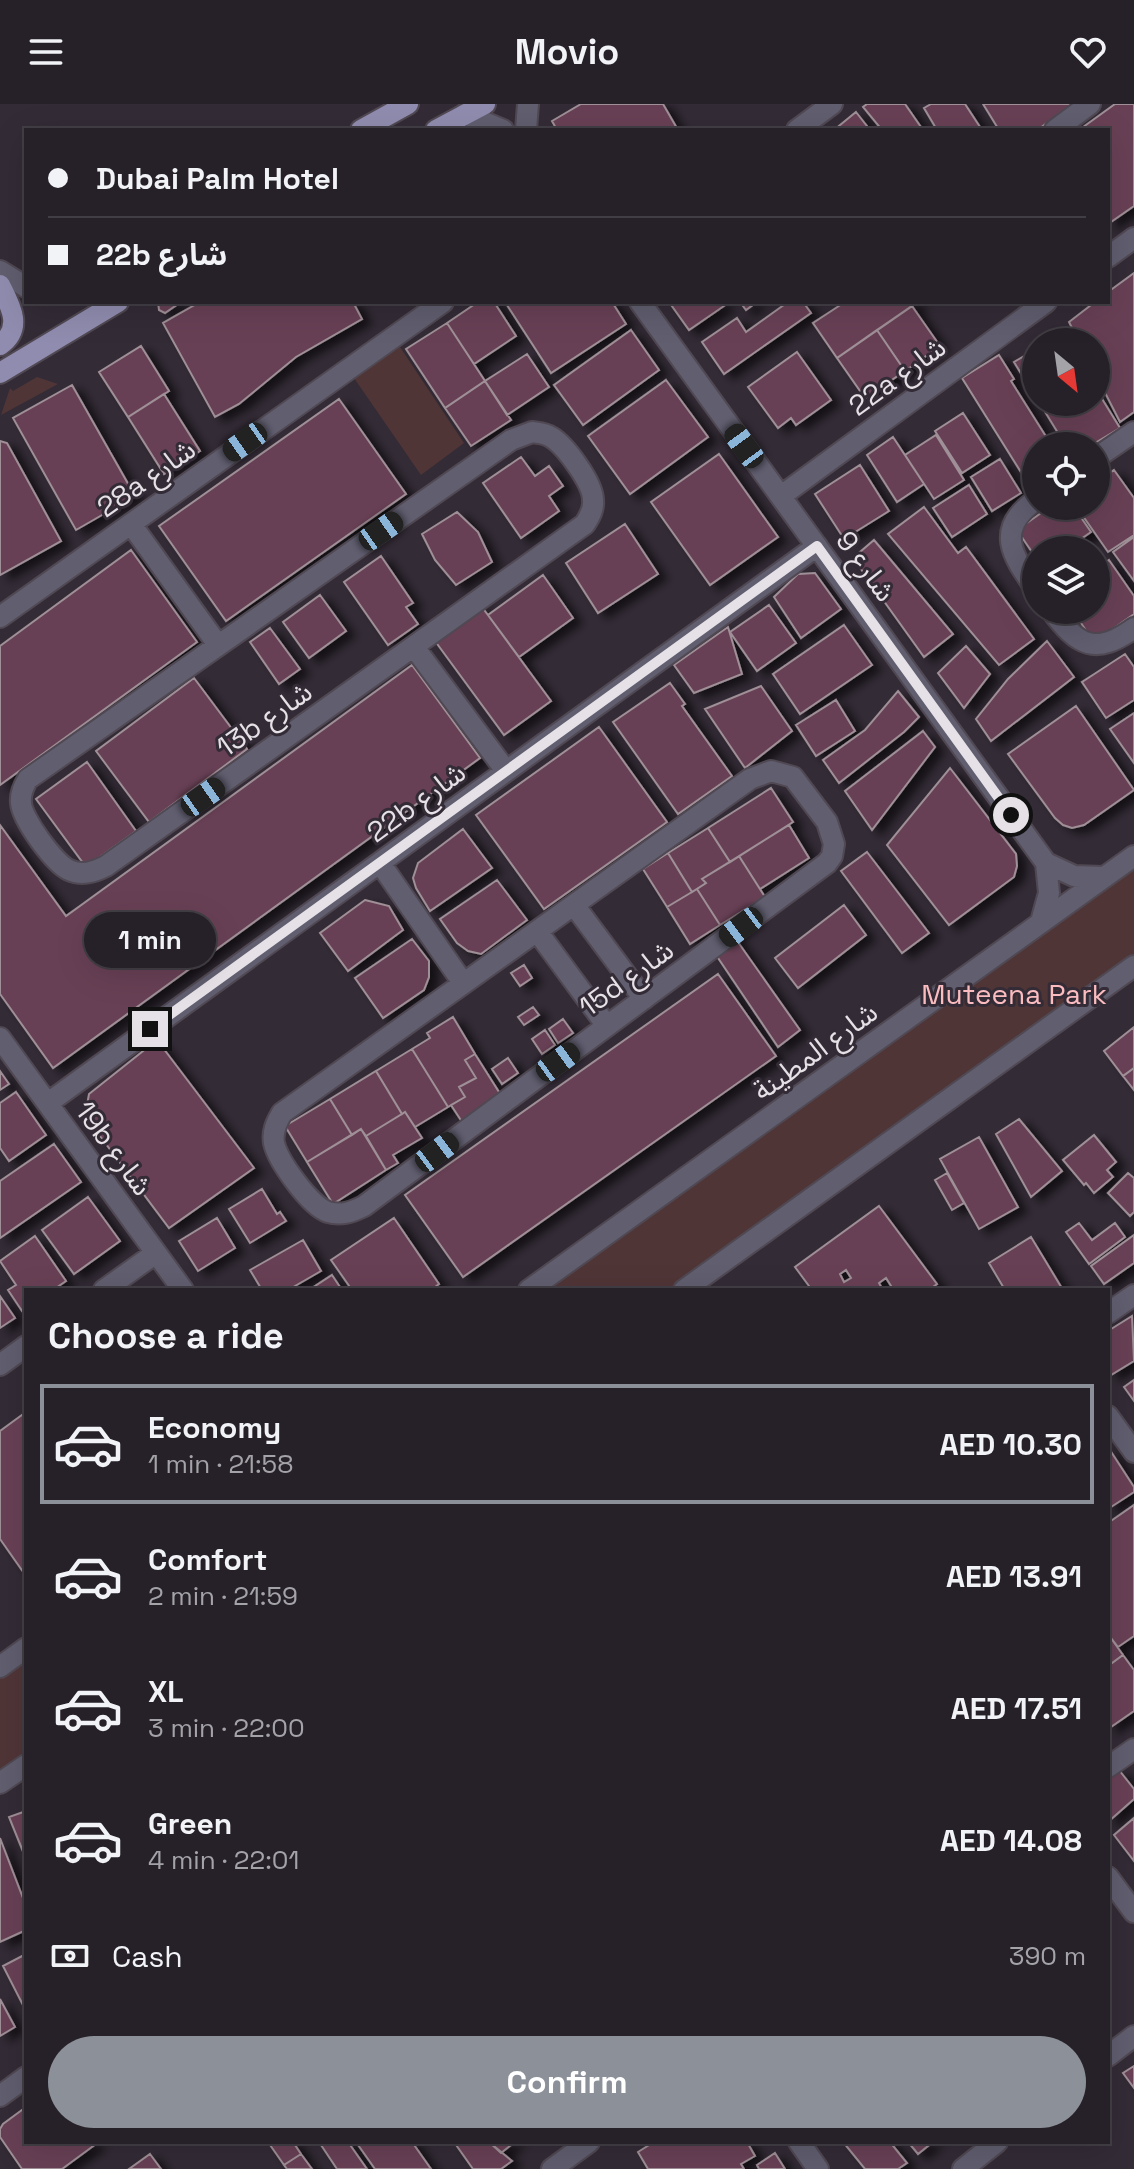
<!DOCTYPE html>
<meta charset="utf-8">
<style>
body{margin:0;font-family:"Space Grotesk","Noto Sans Arabic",sans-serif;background:#322d34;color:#f1f3f6;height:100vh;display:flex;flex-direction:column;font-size:30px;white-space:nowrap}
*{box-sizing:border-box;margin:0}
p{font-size:26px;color:#a4a3a8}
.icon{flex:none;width:44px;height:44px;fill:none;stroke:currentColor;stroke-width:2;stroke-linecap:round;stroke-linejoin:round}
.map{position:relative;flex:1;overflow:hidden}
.drawer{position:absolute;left:24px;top:1184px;width:1086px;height:856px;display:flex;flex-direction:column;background:#262028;border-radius:0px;box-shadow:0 8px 32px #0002,0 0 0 2px #423e45}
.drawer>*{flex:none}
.banner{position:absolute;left:24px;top:24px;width:1086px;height:176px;border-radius:0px;box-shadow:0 8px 32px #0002,0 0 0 2px #423e45;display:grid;align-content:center;height:176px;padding:0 24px;background:#262028}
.needle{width:52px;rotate:151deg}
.fabs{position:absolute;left:1022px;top:224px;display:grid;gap:16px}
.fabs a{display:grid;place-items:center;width:88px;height:88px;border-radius:50%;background:#262028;box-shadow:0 8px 32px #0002,0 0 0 2px #423e45;font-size:40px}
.end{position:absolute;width:36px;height:36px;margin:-18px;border:10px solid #e6e0e7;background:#111;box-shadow:0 0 0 4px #111}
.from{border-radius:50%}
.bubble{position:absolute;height:56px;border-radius:28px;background:#262028;box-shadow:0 8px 32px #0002,0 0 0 2px #423e45;font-size:26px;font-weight:600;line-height:56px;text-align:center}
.car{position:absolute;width:24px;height:48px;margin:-24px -12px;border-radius:10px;box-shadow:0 0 6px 2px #0007;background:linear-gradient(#222 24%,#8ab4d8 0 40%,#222 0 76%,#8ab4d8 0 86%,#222 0)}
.banner b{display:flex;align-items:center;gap:28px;height:76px;font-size:30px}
.banner b+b{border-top:2px solid #423e45}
.banner i{width:20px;height:20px;background:#f1f3f6}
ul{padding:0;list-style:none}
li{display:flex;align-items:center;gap:24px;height:120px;margin:0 16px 12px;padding:0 8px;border:4px solid transparent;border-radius:0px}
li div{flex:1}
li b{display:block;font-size:30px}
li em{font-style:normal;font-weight:600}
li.active{border-color:#8c9099}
li>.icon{width:72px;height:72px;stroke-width:1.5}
h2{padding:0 24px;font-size:36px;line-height:96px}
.pay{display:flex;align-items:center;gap:20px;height:88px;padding:0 24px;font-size:30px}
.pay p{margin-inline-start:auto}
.primary-button{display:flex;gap:16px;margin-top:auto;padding:16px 24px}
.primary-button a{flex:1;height:92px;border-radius:48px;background:#8c9099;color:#fff;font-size:32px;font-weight:600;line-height:92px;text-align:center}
header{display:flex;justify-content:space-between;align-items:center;height:104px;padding:0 24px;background:#262028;font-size:36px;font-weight:600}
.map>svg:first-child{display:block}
</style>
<header><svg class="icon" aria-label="menu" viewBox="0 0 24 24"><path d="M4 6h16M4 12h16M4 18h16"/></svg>Movio<svg class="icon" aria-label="heart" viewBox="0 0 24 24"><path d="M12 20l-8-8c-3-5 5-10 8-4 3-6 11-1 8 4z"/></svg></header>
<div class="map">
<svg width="1134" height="2065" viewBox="0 0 1134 2065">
<defs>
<filter id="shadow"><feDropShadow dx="9" dy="5" stdDeviation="4" flood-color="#0009"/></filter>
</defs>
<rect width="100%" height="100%" fill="#332b36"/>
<!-- green -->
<path fill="#503537" d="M400 243 464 339 421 371 354 274Z
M37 273 58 280 1 311 10 284 13 287Z
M1134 755V852L672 1186H538Z
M26 1556V1653L0 1672V1575Z"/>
<!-- building -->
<path fill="#674055" stroke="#9f8f96" stroke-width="2" fill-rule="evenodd" filter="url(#shadow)" d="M581 0H663L678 26H557L552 17Z
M867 0H905L923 26H882L863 3Z
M931 0H965L982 26H937L924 4Z
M983 0H1074L1037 26H999Z
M1115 0H1134V102L1108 120V26H1079Z
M856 8 870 26H834Z
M1134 169V308L1120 318 1096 271V238H1079L1069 218 1095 198H1108V188Z
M158 198H181L165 209 159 206Z
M200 198H353L362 215 296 253 239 300 215 313 163 219Z
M478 198H494L516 232 474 260 447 219Z
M505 198H612L626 220 551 269Z
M669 198H722L724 202 689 226Z
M740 198H757L746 206Z
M788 198H803L811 209 724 270 702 238 737 214 746 228Z
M845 198H918L837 254 813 219Z
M912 202 940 242 905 267 877 226Z
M447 219 485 277 445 304 406 245Z
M631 226 659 266 583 321 554 281Z
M877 226 905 267 865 294 837 254Z
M1061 229 1066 238H1047Z
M141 242 169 287 128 313 99 268Z
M1036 245V294L1014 258Z
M797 248 831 296 796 321 791 314 778 324 748 283Z
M527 250 549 283 507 311 485 277Z
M999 251 1014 275 1011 277 1052 342H1036V376L1029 381 962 274Z
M666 276 708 333 630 390 588 332Z
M485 277 511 316 471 342 445 304Z
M72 281 135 392 76 426 13 314Z
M1096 285 1120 324 1090 342H1066L1039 298H1096Z
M164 290 200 347 164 370 128 313Z
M339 295 406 390 226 517 159 422Z
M963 309 990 351 962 369 935 327Z
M936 331 964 376 934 395 905 351Z
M893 333 924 380 897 398 867 351Z
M0 337 7 339 61 437 0 471Z
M719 350 778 433 710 481 651 398Z
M521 353 535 372 549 362 563 382 549 392 559 407 521 434 483 379Z
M1000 355 1021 389 992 407 971 373Z
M860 361 889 407 844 435 815 390Z
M1114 366 1134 394V431L1108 448 1076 402H1096V379Z
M969 381 987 410 952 433 933 404Z
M1051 402H1073L1091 428 1071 442 1074 446H1036V454L1017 426Z
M924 403 958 449 966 443 1034 535 999 561 888 430Z
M457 408 478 428 492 458 456 481 435 456 422 430Z
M625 420 658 470 598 509 566 459Z
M1134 433V477L1113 448Z
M874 436 953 530 924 553 853 454Z
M131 446 197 538 0 681V542Z
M381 452 413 499 406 503 418 520 388 541 344 478Z
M1109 456 1134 492V510L1094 538 1072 506H1096V465Z
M815 469 841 505 801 534 774 493 798 470Z
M543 471 573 514 519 553 488 511Z
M320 491 346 527 309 554 283 518Z
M769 501 796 539 757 567 730 528Z
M482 503 551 597 504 631 435 537Z
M844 521 872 561 800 610 773 570Z
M728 523 742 570 694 589 674 561Z
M270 524 300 565 279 580 250 538Z
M1047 537 1074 573 991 637 976 615 1008 575Z
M966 542 990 570 964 604 938 569Z
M1125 550 1134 563V596L1106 614 1082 578Z
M412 561 480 654 53 964 0 890V721L66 812Z
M194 574 247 645 149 718 96 647Z
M670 579 685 600 682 602 732 672 678 710 613 618Z
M761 582 792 627 745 664 705 605Z
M898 587 919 613 904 628 839 679 823 656 865 626Z
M836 596 855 627 816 652 796 621Z
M1076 602 1134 686 1084 721 1072 724 1063 721 1055 714 1008 650Z
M1134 609V659L1110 625Z
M599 623 667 718 544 805 476 711Z
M923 627 935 643 872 726 845 687Z
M87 658 136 727 86 763 36 695Z
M950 664 1016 750 1017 762 1014 773 949 821 887 741Z
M771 684 793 718 730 758 708 724Z
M789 721 809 754 760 785 739 752Z
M708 724 730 758 702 775 706 779 692 788 668 749Z
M463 725 492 764 430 807 416 784 413 774 418 759Z
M867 748 929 829 902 849 841 767Z
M668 749 692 788 667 803 643 765Z
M739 752 765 793 720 821 697 785 706 779 702 775Z
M497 776 527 816 481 850 468 847 457 839 440 815Z
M697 785 720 821 690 840 667 803Z
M365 796 389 802 403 826 348 867 320 829Z
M844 801 866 831 798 884 775 854Z
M733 831 800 926 778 943 712 845Z
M412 835 429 857V873L424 886 383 914 355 874Z
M524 861 532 874 520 882 511 869Z
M718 870 776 952 463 1173 405 1091Z
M533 903 539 911 524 921 518 913Z
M453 913 475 950 465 956 476 974 459 983 465 993 448 1003 412 945 430 934 427 929Z
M563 915 573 929 558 939 549 925Z
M1134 923V964L1123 972 1104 947Z
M545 926 555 941 542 950 532 935Z
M157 936 254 1064 169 1124 85 1012 89 990Z
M412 945 448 1003 415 1023 405 1008 402 1010 376 967Z
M475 950 504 996 464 1021 451 1001 465 993 459 983 476 974 465 956Z
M508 954 518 969 502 980 492 965Z
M1134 964V986L1123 972Z
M0 967 9 980 0 986Z
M376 967 402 1010 366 1032 361 1025 352 1031 330 995Z
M16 988 46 1031 9 1057 0 1044V999Z
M330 995 352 1031 307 1058 285 1022Z
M405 1008 422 1034 393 1051 398 1059 386 1066 366 1032Z
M1019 1015 1062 1067 1031 1093 996 1030Z
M361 1025 386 1066 333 1100 307 1058Z
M1094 1031 1116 1058 1107 1066 1113 1073 1094 1089 1086 1079 1084 1081 1063 1056Z
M979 1033 1018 1103 979 1125 940 1055Z
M54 1040 81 1078 0 1134V1077Z
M947 1069 964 1099 952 1106 935 1076Z
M1128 1069 1134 1074V1108L1130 1112 1108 1089Z
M262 1085 277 1110 280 1108 286 1117 250 1139 229 1105Z
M88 1093 120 1137 74 1170 42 1126Z
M879 1102 937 1180 929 1186H884L891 1182 886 1174 879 1179 883 1186H812L795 1163ZM846 1166 851 1174 844 1178 840 1170Z
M217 1114 235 1144 198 1167 179 1137Z
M394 1114 439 1180 431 1186H352L331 1156Z
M1079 1119 1092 1136 1115 1119 1125 1133 1089 1160 1066 1128Z
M1134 1131V1159L1104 1180 1091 1162Z
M35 1132 66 1177 53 1186H26V1205L22 1207 8 1186 16 1181 0 1157Z
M1031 1133 1063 1186H1005L989 1159Z
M303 1136 321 1167 288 1186H262L250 1166Z
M332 1171 342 1186H309Z
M0 1192 15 1214 0 1224Z
M1132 1212 1134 1257 1111 1271 1108 1266V1227Z
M1134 1276V1297L1124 1283Z
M26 1308V1472L0 1435V1327Z
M1108 1343 1134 1383V1388L1108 1405Z
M1134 1401V1532L1118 1543 1108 1530V1419Z
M1108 1530 1123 1551 1108 1562Z
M1123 1551 1134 1566V1607L1108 1625V1562Z
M1119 1666 1134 1685V1695L1108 1718V1674Z
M26 1707V1755L9 1713Z
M1134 1714V1757L1114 1731Z
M0 1734 26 1802V1826L0 1838Z
M26 1850V1907L3 1862Z
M0 1895 15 1923 0 1932Z
M1134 1962V1984L1123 1969Z
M26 2003V2038H95L96 2040 62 2065H22L0 2033V2025L3 2020Z
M268 2038H293L301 2050 284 2061Z
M319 2038H348L367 2065H337Z
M356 2038H412L431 2065H375Z
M454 2038H489L512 2057 501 2065H473Z
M489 2038H515L501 2049Z
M654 2038H747L755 2052 741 2060 744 2065H648L638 2048Z
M843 2038H890L907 2059 898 2065H865Z
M908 2038H933L918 2050Z
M775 2049 785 2065H759L757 2061Z
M150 2050 161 2065H129Z
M301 2050 312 2065H287L284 2061Z"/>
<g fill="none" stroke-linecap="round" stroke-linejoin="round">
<!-- minor casing -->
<g stroke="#504852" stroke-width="24">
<path id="minor" d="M465 10 503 26
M526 26 528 0
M797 26 832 0
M1055 26 1090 0
M1108 153 1134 134
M0 167 26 183
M640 198 1046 759 1074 772 1104 773
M532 328C539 329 545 329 551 333 565 341 593 379 593 396 594 405 590 412 585 420L106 762C94 768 82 772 69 766 54 759 22 715 21 699 20 690 23 683 28 675L511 336Z
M1096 354 1134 328
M781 392 1046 198
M1036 396C994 425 1012 452 1036 485
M131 420 218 541
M1051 506C1078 542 1095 552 1134 524
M0 513 443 198
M414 543 506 667
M771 667 793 673 827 718 834 740 832 752 827 759 364 1102C352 1108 341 1112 328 1108 310 1102 278 1057 274 1039 272 1028 276 1019 282 1009L750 675Z
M380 759 463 879
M574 801 644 895
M1041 818 1049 789 1046 759
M537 827 607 922
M0 934 183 1186
M48 999 817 442
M104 1186 156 1149
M529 1186 1134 752
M684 1186 1134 862
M1108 1209 1134 1191
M0 1261 26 1242
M1108 1312 1134 1348
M0 1563 26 1544
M1108 1663 1134 1645
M0 1679 26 1661
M1108 1773 1134 1808
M1108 1952 1134 1932
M0 1992 26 1973
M799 2038 818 2065
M552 2065 589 2038
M963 2065 997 2038"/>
</g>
<!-- major casing -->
<g stroke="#504852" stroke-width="24">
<path id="major" d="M361 26 408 0
M436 26 485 0
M0 181C10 201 24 224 0 241
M0 269 118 198"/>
</g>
<!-- minor -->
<use href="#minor" stroke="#605e6f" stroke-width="20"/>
<!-- major -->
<use href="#major" stroke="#908caf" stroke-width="20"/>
</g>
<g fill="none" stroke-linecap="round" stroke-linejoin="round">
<!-- route -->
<path stroke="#e6e0e7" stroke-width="10" d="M150 925 817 442 1011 711"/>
</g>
<g text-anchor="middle" stroke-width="6" stroke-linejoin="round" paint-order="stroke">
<!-- street labels -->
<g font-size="28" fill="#e6e0e7" stroke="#332b36">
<text transform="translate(897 272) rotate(-36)" y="10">22a شارع</text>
<text transform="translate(146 374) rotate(-35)" y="10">28a شارع</text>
<text transform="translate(866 462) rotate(54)" y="10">شارع 9</text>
<text transform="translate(264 615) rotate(-35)" y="10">13b شارع</text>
<text transform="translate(416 698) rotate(-36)" y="10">22b شارع</text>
<text transform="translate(626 874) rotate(-36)" y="10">15d شارع</text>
<text transform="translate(815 947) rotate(-36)" y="10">شارع المطينة</text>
<text transform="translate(114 1044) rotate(54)" y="10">19b شارع</text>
</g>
<!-- park labels -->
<g font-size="28" fill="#fbbcc0" stroke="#332b36">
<text x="1014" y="900">Muteena Park</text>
</g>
</g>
</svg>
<div class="fabs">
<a><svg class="needle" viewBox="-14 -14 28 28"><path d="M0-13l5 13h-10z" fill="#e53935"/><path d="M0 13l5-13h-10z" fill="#a4a3a8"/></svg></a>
<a><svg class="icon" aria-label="locate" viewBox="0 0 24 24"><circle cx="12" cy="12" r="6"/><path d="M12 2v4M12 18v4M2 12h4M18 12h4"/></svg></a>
<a><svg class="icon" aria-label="layers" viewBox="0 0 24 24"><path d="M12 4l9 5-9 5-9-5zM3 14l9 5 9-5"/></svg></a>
</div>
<i class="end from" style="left:1011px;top:711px"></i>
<i class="end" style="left:150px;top:925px"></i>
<div class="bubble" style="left:84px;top:808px;width:132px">1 min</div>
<i class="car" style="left:245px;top:338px;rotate:235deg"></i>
<i class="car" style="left:744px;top:342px;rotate:324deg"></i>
<i class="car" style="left:381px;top:427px;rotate:55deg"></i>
<i class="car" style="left:203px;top:693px;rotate:55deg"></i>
<i class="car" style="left:741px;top:823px;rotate:233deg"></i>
<i class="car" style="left:558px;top:958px;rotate:54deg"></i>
<i class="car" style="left:437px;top:1048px;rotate:53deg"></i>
<div class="banner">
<b><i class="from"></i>Dubai Palm Hotel</b>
<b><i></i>22b شارع</b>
</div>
<section class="drawer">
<h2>Choose a ride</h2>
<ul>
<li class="active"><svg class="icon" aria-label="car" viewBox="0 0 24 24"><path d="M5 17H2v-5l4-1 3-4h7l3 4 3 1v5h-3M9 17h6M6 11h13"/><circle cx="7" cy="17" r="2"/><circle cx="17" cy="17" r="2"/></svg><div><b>Economy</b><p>1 min · 21:58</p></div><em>AED 10.30</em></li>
<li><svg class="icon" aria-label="car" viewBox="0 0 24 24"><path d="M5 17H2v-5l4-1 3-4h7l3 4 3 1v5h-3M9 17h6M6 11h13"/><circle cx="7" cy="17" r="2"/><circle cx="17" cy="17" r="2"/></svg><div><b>Comfort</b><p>2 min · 21:59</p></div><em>AED 13.91</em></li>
<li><svg class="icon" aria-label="car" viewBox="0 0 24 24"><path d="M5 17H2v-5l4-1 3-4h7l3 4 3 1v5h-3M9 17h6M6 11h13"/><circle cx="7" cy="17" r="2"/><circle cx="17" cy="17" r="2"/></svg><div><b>XL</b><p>3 min · 22:00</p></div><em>AED 17.51</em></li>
<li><svg class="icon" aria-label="car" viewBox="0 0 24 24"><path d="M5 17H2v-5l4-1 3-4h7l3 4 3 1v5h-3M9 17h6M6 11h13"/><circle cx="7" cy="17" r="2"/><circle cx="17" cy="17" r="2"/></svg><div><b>Green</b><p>4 min · 22:01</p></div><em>AED 14.08</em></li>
</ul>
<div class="pay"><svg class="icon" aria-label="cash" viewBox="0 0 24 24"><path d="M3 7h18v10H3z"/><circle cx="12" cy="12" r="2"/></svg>Cash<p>390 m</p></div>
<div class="primary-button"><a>Confirm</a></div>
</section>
</div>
